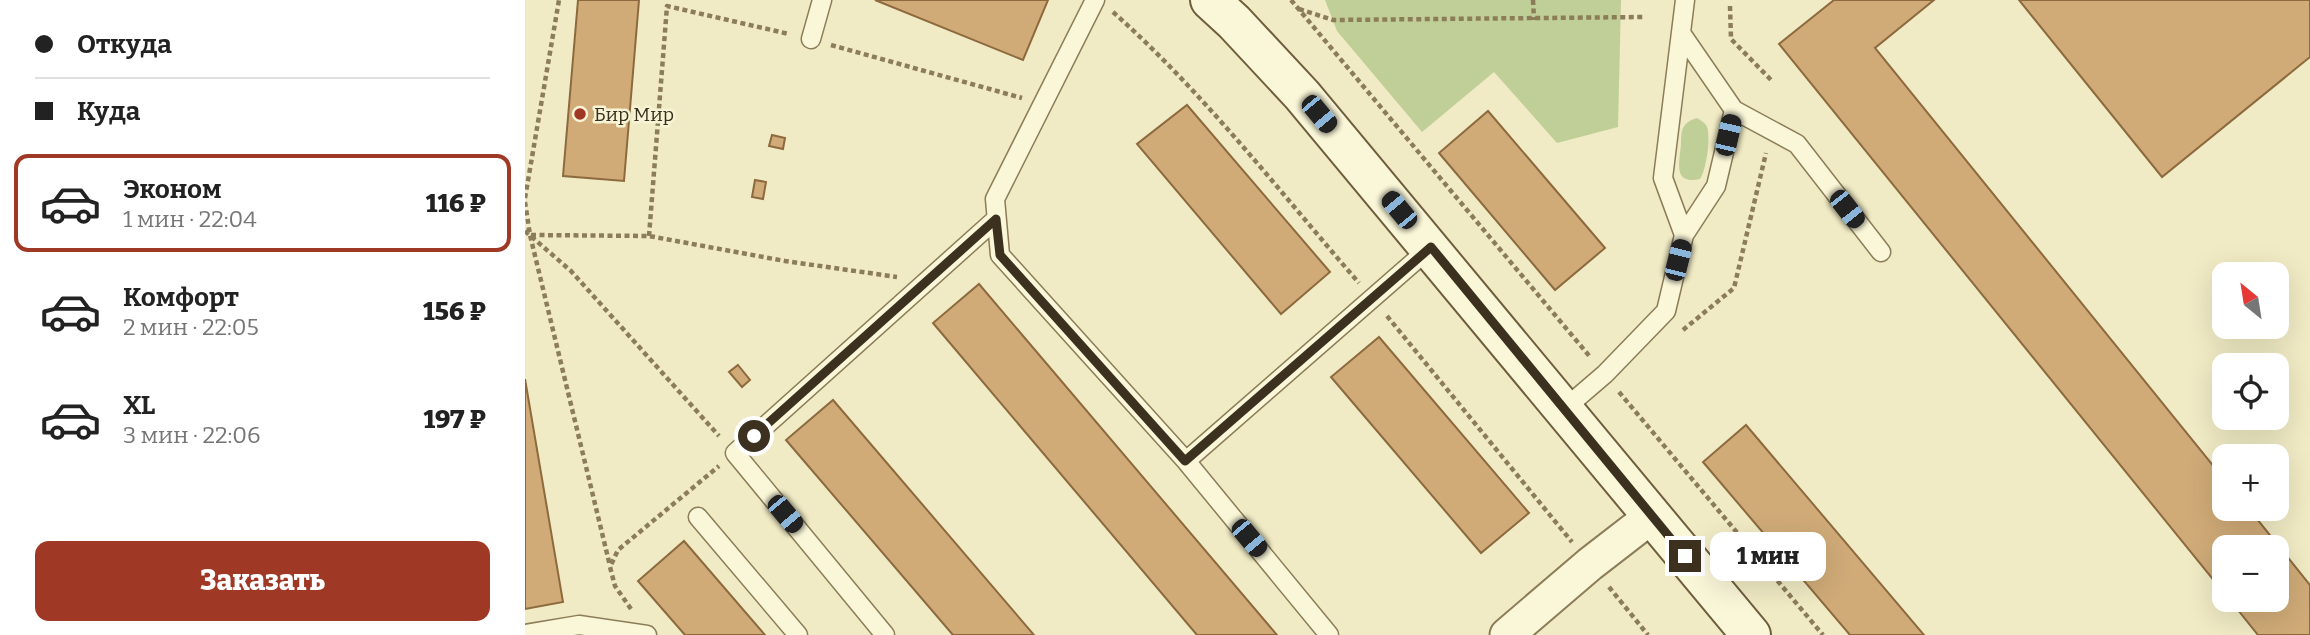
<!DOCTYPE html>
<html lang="ru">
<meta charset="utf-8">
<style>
body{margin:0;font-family:Bitter,serif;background:#f6f6f6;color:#222;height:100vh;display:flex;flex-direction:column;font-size:26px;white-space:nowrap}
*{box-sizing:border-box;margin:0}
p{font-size:23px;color:#767676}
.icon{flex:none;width:38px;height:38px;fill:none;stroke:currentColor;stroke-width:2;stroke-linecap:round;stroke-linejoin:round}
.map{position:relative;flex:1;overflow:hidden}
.panel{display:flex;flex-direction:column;background:#fff;width:525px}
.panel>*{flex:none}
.guide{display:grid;align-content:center;height:154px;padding:0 35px;background:#fff}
.needle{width:46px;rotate:330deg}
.controls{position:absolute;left:1687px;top:262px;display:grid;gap:14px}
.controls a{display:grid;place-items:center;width:77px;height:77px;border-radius:14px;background:#fff;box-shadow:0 7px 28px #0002;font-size:35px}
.end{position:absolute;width:32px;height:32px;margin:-16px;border:9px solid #3c311e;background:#fff;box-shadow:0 0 0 4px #fff}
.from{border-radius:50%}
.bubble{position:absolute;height:49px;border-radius:14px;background:#fff;box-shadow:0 7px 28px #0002;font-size:23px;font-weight:800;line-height:49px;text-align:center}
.car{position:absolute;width:21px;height:42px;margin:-21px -10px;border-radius:9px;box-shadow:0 0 5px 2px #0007;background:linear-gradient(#222 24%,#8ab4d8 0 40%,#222 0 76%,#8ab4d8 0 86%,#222 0)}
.guide b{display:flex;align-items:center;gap:24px;height:66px;font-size:26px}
.guide b+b{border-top:2px solid #e0e0e0}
.guide i{width:18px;height:18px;background:#222}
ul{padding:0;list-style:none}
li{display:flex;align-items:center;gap:21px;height:98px;margin:0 14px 10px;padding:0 21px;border:4px solid transparent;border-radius:14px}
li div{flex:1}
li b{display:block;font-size:26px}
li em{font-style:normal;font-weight:800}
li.on{border-color:#9f3926}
li>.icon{width:63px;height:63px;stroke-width:1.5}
.cta{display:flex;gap:14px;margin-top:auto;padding:14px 35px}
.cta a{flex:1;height:80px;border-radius:14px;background:#9f3926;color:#fff;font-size:28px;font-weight:800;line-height:80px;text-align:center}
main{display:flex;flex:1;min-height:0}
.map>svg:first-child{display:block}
</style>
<main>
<section class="panel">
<div class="guide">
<b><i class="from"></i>Откуда</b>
<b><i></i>Куда</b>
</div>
<ul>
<li class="on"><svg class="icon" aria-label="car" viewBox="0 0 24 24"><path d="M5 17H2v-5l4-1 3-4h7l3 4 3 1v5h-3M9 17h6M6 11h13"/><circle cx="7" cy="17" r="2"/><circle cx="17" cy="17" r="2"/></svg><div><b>Эконом</b><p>1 мин · 22:04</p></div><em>116 ₽</em></li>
<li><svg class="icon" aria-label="car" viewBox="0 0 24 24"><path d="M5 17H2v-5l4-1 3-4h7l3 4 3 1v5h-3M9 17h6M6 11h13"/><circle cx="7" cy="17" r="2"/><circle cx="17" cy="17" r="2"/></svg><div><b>Комфорт</b><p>2 мин · 22:05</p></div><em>156 ₽</em></li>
<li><svg class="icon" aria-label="car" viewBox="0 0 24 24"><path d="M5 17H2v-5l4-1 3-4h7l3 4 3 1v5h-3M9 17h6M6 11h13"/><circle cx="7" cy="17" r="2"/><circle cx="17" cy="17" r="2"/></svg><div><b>XL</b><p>3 мин · 22:06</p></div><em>197 ₽</em></li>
</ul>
<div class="cta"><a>Заказать</a></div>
</section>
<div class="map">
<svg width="1785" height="635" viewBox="0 0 1785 635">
<rect width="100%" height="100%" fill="#f0ebc4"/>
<!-- green -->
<path fill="#c0cf97" d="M800 0H1096L1093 127 1032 143 969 72 897 132 812 31Z
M1172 118C1175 120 1179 122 1181 125 1187 134 1181 171 1175 179 1148 185 1154 163 1156 145 1156 140 1156 132 1158 128 1161 122 1166 120 1172 118Z"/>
<!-- building -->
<path fill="#d0ab78" stroke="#8d6a3e" stroke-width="2" d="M53 0H114L99 181 38 176Z
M350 0H523L498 60Z
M1309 0H1409L1350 48 1699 479V509H1724L1785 585V635H1733L1705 600H1752V548H1699V593L1254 44Z
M1494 0H1785V57L1637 177Z
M662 105 805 272 756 314 612 144Z
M963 111 1080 248 1030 290 914 153Z
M247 135 260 138 258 149 244 146Z
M230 180 241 182 238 199 227 197Z
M454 284 752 635H672L408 323Z
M854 337 1004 513 956 553 806 377Z
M213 365 225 380 217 387 204 372Z
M0 379 38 602 0 609Z
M308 400 509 635H428L261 440Z
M1221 425 1399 635H1325L1178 462Z
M159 541 240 635H160L113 581Z"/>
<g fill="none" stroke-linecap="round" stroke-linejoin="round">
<!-- lane casing -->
<g stroke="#8c7d59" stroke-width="21">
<path id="lane" d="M570 0 470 199 475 255 661 461 804 635
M1156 33 1209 110
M286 39 297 0
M1159 235 1191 186 1209 110 1272 144 1356 252
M1038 410 1080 374 1141 311 1159 235 1138 178 1160 0
M661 461 906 247
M173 517 273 635
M0 634 54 625 122 635
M360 635 210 453 471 219"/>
</g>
<!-- street casing -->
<g stroke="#8c7d59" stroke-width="37">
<path id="street" d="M982 635 1065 564 1127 516"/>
</g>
<!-- secondary casing -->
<g stroke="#6e5e3d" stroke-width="42">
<path id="secondary" d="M685 0 709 22 777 95 1226 635"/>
</g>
<!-- path -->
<path stroke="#8c7d59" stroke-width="4.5" stroke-dasharray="5 3.5" stroke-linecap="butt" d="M766 0 1066 358
M1008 0 1009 20
M1205 6 1206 39 1248 82
M774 9 808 20 1118 17
M588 12C679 93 754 191 834 283
M306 45 497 98
M0 198 34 0
M0 202 5 235 85 566
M0 231 46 271 194 436
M6 235 124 236 260 261 372 277
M124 236 142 6 264 34
M862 316 1047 542
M1158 330 1209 288 1241 153
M1094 392 1298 635
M1084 587 1123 635
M106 609 90 586 85 567 93 550 194 466"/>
<!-- lane -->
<use href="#lane" stroke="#faf6d8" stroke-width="18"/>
<!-- street -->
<use href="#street" stroke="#faf6d8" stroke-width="33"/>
<!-- secondary -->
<use href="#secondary" stroke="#faf6d8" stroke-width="38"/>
</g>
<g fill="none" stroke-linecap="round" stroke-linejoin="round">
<!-- route -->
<path stroke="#3c311e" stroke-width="9" d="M229 436 471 219 475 255 660 461 906 247 1160 556"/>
</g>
<!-- markers -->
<circle fill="#9f3926" stroke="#f7f3d5" stroke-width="2.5" cx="55" cy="114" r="7"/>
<g text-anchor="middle" stroke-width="5" stroke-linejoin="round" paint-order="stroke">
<!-- poi labels -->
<g font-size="19" fill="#3c311e" stroke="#f7f3d5" text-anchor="start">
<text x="69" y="121">Бир Мир</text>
</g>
</g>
</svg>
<div class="controls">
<a><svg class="needle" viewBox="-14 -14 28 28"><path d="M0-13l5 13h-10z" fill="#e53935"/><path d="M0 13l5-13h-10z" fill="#767676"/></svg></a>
<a><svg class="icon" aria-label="locate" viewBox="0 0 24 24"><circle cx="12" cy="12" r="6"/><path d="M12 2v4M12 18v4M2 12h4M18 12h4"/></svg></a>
<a>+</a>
<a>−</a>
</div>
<i class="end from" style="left:229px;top:436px"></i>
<i class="end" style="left:1160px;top:556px"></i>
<div class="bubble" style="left:1185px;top:532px;width:116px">1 мин</div>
<i class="car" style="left:794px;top:114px;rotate:140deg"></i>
<i class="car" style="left:1203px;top:135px;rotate:13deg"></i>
<i class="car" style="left:1322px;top:209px;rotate:142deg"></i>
<i class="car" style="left:874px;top:210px;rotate:320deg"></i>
<i class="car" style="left:1153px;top:260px;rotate:14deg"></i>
<i class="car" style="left:260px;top:514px;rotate:140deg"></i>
<i class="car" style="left:724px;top:538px;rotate:140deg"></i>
</div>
</main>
